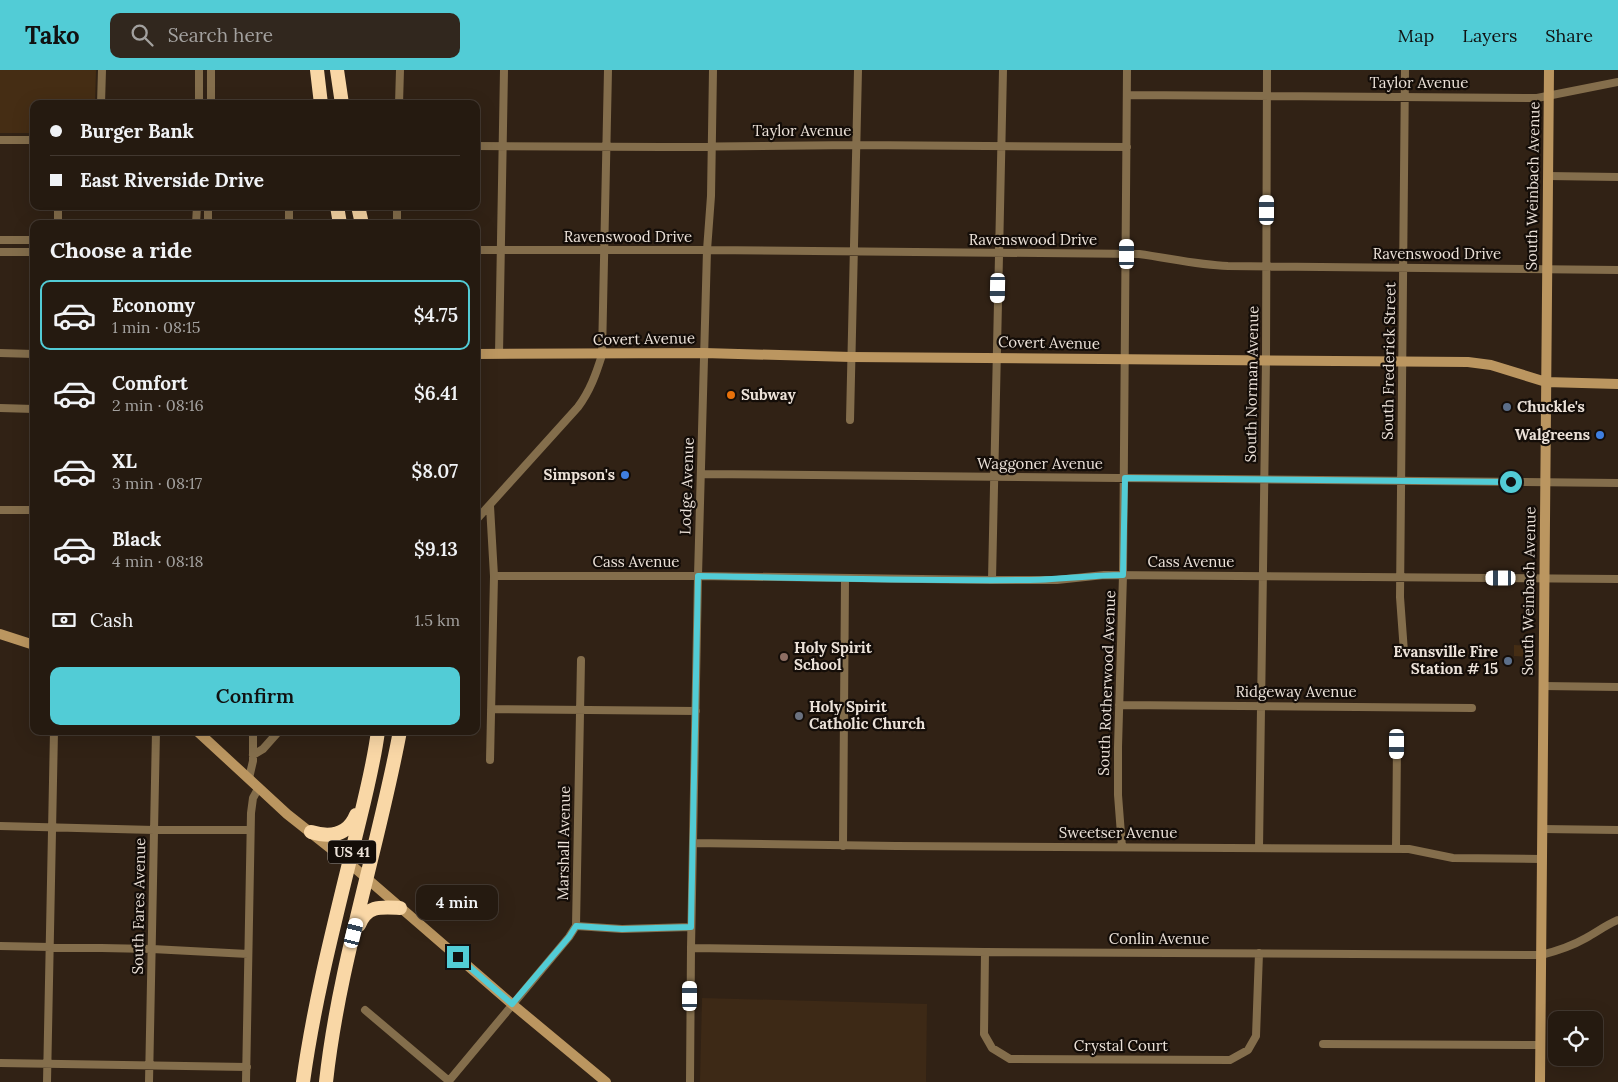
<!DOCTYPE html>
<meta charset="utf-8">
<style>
body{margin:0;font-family:Lora,serif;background:#31271e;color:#f1f3f6;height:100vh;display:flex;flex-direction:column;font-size:19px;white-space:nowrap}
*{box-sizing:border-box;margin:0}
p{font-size:16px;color:#a3a19f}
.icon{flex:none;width:28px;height:28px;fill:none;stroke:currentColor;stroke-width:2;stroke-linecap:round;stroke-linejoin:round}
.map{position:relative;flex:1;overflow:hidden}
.details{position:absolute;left:30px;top:150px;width:450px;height:515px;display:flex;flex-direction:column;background:#251a10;border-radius:10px;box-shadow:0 5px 20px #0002,0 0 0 1px #423830}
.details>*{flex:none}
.guide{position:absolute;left:30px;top:30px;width:450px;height:110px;border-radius:10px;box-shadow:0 5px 20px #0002,0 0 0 1px #423830;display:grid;align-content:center;height:110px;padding:0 20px;background:#251a10}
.fabs{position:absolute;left:1548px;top:941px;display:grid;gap:10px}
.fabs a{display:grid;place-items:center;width:55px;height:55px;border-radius:10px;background:#251a10;box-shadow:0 5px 20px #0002,0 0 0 1px #423830;font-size:25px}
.end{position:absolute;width:22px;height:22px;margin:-11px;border:6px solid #52ccd6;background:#111;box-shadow:0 0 0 2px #111}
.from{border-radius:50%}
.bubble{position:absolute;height:35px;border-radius:10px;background:#251a10;box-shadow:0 5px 20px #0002,0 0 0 1px #423830;font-size:16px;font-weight:600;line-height:35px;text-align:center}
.car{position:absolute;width:15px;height:30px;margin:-15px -8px;border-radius:6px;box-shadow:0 0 4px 1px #0007;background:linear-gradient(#fff 24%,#345 0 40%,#fff 0 76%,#345 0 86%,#fff 0)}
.guide b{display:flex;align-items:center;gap:18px;height:48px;font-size:19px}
.guide b+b{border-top:1px solid #423830}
.guide i{width:12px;height:12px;background:#f1f3f6}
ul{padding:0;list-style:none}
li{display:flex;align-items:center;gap:15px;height:70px;margin:0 10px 8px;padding:0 10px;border:2px solid transparent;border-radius:10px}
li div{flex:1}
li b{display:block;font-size:19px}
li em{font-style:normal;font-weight:600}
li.on{border-color:#52ccd6}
li>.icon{width:45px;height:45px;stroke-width:1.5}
h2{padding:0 20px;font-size:22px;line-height:60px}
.pay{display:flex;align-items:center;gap:12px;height:55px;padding:0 20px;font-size:19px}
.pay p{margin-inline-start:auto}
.cta{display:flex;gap:10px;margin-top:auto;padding:10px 20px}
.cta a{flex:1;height:58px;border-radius:10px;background:#52ccd6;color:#111;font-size:20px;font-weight:600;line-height:58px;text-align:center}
header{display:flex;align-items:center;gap:30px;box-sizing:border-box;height:70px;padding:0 25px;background:#52ccd6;color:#111}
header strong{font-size:24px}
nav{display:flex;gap:28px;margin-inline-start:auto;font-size:18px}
.search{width:350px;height:45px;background:#31271e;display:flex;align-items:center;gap:12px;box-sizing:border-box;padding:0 18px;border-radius:10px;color:#a3a19f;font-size:19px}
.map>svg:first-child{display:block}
</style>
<header>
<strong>Tako</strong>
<div class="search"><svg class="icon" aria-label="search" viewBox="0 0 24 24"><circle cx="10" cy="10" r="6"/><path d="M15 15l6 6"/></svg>Search here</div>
<nav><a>Map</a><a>Layers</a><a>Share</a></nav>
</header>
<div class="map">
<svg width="1618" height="1012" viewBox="0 0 1618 1012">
<rect width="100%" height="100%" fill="#312215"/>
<!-- built -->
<path fill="#3d2916" d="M702 928 927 934 926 1012H700Z"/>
<!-- green -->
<path fill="#452d14" d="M0 0H96L95 34H34V63H0Z
M1514 575 1533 576 1535 577 1534 583 1532 587 1514 586Z"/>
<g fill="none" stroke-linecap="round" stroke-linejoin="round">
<!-- street -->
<path stroke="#846e4c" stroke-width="8" d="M1128 25 1537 28 1618 12
M101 34 102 0
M199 34V0
M211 34V0
M399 34 400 0
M0 70H34
M476 76 662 77 856 75 1127 77
M1548 106 1618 107
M289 136V154
M58 154V136
M196 154 197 136
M208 154V136
M397 154V136
M0 170H34
M476 180H707L1139 184C1169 188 1198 195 1228 196L1618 200
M0 182H34
M0 283 34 284
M499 284 504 0
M0 338 34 339
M850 350 858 0
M701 404 1618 413
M490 436 494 506 490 690
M0 440H34
M476 450 578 337C590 321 596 304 602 285L608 0
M494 506H698L992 510H1057L1104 505 1618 509
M992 510 1003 0
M1404 582 1400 527 1405 0
M1543 616 1618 617
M1119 635 1472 638
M491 639 696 641
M253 685 263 679 279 661
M249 708 253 691V661
M0 756 154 760H250
M1542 759 1618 760
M693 773 896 776 1409 779 1453 788 1542 789
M843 776 845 509
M1122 777 1118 725V677L1123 505 1127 0
M1259 778 1266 290 1267 0
M1396 779 1397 674
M576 856 622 859 691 857
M0 876 152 879 248 884
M691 878 985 882 1541 885C1557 881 1572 876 1586 868 1597 862 1606 855 1618 850
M985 882 984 964 992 978 1010 989 1230 990 1248 980 1256 966 1259 883
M365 940 449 1011
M1323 974 1541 975
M0 993 247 997
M47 1012 54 661
M149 1012 156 661
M246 1012 251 743 253 728 259 717
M448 1012 569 867 576 856 581 590
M690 1012 691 878 698 506 707 180 711 126 713 0"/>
<!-- secondary -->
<path stroke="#bb9660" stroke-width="10" d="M476 284 704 283 851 287 1468 292 1491 295 1546 312 1618 314
M0 564 34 575
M197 661 287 744 349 793 512 934 606 1012
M1540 1012 1549 0"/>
<!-- highway -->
<path stroke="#f9d7a6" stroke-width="14" d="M317 0 321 34
M337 0 342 34
M337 136 340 154
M358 136 362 154
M311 762C331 768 348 765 356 745
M359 855C367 835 381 837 400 838
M303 1012C314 932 334 855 353 777 362 739 373 700 378 661
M326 1012C339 893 378 779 400 661"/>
</g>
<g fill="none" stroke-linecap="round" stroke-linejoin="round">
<!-- route -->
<path stroke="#52ccd6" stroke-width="6" d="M458 887 512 934 569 867 576 856 622 859 691 857 698 506C807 508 916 511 1025 510 1058 510 1090 505 1123 505L1125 408 1511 412"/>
</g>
<!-- markers -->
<circle fill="#e8710a" stroke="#140d08" stroke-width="2" cx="731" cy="325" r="5"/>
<g fill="#5c6f8a" stroke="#140d08" stroke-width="2">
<circle cx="1507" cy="337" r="5"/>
<circle cx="1508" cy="591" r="5"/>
</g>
<g fill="#3f7fe0" stroke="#140d08" stroke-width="2">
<circle cx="1600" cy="365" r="5"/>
<circle cx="625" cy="405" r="5"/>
</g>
<circle fill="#8d6e63" stroke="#140d08" stroke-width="2" cx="784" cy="587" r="5"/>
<circle fill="#6b7280" stroke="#140d08" stroke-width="2" cx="799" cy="646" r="5"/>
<g text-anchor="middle" stroke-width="4.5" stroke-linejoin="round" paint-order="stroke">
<!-- shield labels -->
<rect fill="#140d08" stroke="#aba29a" stroke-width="1" x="328" y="770.5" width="48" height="23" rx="4"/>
<g font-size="14" font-weight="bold" fill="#ece2d9">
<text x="352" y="787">US 41</text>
</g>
<!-- street labels -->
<g font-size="15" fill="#ece2d9" stroke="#140d08">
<text x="1419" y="18">Taylor Avenue</text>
<text x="802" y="66">Taylor Avenue</text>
<text transform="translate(1533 116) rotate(-89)" y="5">South Weinbach Avenue</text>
<text x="628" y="172">Ravenswood Drive</text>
<text x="1033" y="175">Ravenswood Drive</text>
<text x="1437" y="189">Ravenswood Drive</text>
<text transform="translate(644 269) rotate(-1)" y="5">Covert Avenue</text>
<text transform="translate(1049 273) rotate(1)" y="5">Covert Avenue</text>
<text transform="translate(1389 291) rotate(-89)" y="5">South Frederick Street</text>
<text transform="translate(1252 314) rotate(-89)" y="5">South Norman Avenue</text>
<text x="1040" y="399">Waggoner Avenue</text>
<text transform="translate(687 416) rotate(-88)" y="5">Lodge Avenue</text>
<text x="636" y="497">Cass Avenue</text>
<text x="1191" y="497">Cass Avenue</text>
<text transform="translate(1529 521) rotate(-89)" y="5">South Weinbach Avenue</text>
<text transform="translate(1107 613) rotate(-88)" y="5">South Rotherwood Avenue</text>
<text x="1296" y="627">Ridgeway Avenue</text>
<text x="1118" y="768">Sweetser Avenue</text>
<text transform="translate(564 773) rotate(-89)" y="5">Marshall Avenue</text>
<text transform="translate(139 836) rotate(-89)" y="5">South Fares Avenue</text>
<text x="1159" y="874">Conlin Avenue</text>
<text x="1121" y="981">Crystal Court</text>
</g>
<!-- poi labels -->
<g font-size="15" font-weight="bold" fill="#ece2d9" stroke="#140d08" text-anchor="start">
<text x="741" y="330">Subway</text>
<text x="1517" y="342">Chuckle's</text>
<text x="1590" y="370" text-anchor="end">Walgreens</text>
<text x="615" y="410" text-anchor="end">Simpson's</text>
<text x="794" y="583">Holy Spirit<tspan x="794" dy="17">School</tspan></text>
<text x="1498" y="587" text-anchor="end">Evansville Fire<tspan x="1498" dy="17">Station # 15</tspan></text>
<text x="809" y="642">Holy Spirit<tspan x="809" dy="17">Catholic Church</tspan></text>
</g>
</g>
</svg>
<div class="fabs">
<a><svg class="icon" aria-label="locate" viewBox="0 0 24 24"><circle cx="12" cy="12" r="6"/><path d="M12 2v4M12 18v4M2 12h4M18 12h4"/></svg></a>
</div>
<i class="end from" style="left:1511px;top:412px"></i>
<i class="end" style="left:458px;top:887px"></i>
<div class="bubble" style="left:416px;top:815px;width:82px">4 min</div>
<i class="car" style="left:1267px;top:140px;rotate:0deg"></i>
<i class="car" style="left:1127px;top:184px;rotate:0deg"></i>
<i class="car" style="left:998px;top:218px;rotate:181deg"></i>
<i class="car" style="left:1501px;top:508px;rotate:270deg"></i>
<i class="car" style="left:1397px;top:674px;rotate:180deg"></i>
<i class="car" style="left:354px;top:863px;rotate:14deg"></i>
<i class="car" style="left:690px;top:926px;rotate:0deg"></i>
<div class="guide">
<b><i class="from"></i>Burger Bank</b>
<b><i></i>East Riverside Drive</b>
</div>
<section class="details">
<h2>Choose a ride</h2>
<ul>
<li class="on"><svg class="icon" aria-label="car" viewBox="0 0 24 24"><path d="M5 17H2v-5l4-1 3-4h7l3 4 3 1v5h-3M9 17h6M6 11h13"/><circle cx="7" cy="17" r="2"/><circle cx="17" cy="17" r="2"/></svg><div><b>Economy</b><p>1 min · 08:15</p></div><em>$4.75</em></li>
<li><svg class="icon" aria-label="car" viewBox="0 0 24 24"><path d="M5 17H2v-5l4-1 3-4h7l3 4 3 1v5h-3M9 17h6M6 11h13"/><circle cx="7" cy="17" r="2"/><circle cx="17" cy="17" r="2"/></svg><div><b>Comfort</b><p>2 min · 08:16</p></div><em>$6.41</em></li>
<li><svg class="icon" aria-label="car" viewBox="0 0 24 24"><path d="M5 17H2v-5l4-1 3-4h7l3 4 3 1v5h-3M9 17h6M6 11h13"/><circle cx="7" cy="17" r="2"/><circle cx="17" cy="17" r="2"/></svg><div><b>XL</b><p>3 min · 08:17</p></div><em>$8.07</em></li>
<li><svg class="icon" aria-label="car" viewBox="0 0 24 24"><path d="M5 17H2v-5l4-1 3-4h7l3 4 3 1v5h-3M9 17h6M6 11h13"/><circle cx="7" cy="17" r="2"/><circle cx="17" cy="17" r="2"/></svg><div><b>Black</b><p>4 min · 08:18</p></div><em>$9.13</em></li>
</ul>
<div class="pay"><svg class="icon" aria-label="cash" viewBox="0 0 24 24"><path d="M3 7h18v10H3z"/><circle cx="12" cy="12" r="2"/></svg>Cash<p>1.5 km</p></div>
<div class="cta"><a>Confirm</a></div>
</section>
</div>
